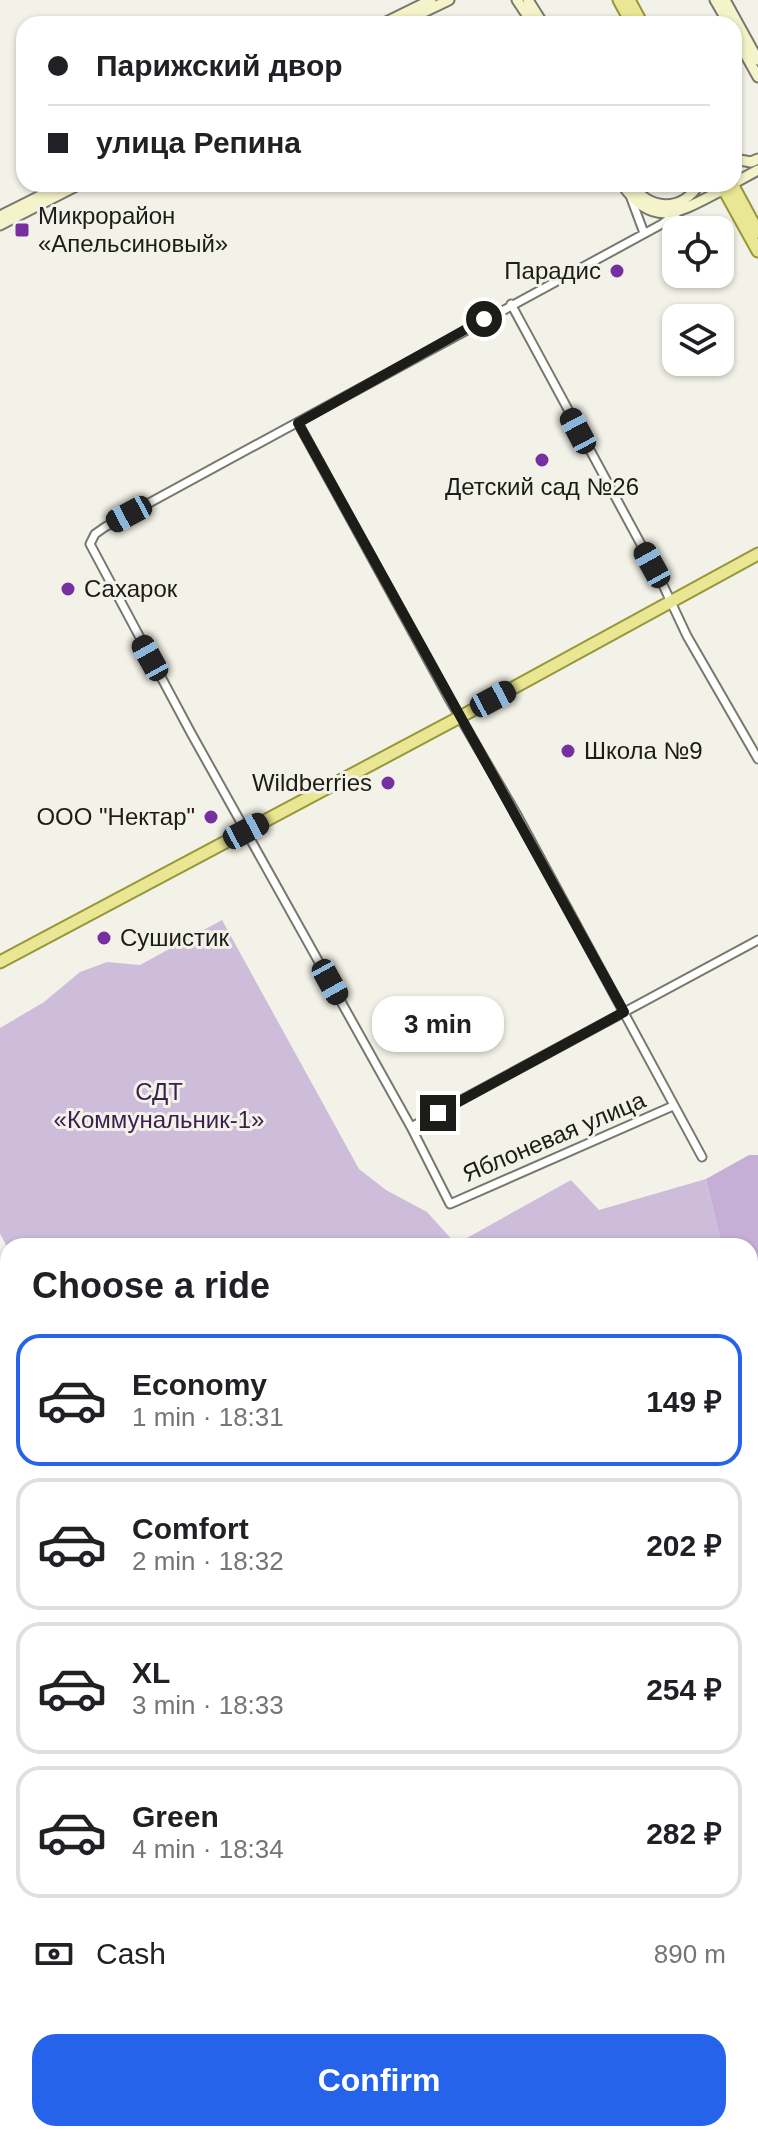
<!DOCTYPE html>
<meta charset="utf-8">
<style>
body{margin:0;font-family:Arial,sans-serif;background:#f6f6f6;color:#202124;height:100vh;display:flex;flex-direction:column;font-size:30px;white-space:nowrap}
*{box-sizing:border-box;margin:0}
p{font-size:26px;color:#757577}
.icon{flex:none;width:44px;height:44px;fill:none;stroke:currentColor;stroke-width:2;stroke-linecap:round;stroke-linejoin:round}
.map{position:relative;flex:1;overflow:hidden}
.sheet{position:absolute;left:0px;top:1238px;width:758px;height:904px;display:flex;flex-direction:column;background:#fff;border-radius:24px 24px 0 0;box-shadow:0 2px 6px #0004}
.sheet>*{flex:none}
.guide{position:absolute;left:16px;top:16px;width:726px;height:176px;border-radius:24px;box-shadow:0 2px 6px #0004;display:grid;align-content:center;height:176px;padding:0 32px;background:#fff}
.fabs{position:absolute;left:662px;top:216px;display:grid;gap:16px}
.fabs a{display:grid;place-items:center;width:72px;height:72px;border-radius:16px;background:#fff;box-shadow:0 2px 6px #0004;font-size:40px}
.end{position:absolute;width:36px;height:36px;margin:-18px;border:10px solid #1c1c18;background:#fff;box-shadow:0 0 0 4px #fff}
.from{border-radius:50%}
.bubble{position:absolute;height:56px;border-radius:24px;background:#fff;box-shadow:0 2px 6px #0004;font-size:26px;font-weight:700;line-height:56px;text-align:center}
.car{position:absolute;width:24px;height:48px;margin:-24px -12px;border-radius:10px;box-shadow:0 0 6px 2px #0007;background:linear-gradient(#222 24%,#8ab4d8 0 40%,#222 0 76%,#8ab4d8 0 86%,#222 0)}
.guide b{display:flex;align-items:center;gap:28px;height:76px;font-size:30px}
.guide b+b{border-top:2px solid #e0e0e0}
.guide i{width:20px;height:20px;background:#202124}
ul{padding:0;list-style:none}
li{display:flex;align-items:center;gap:24px;height:132px;margin:0 16px 12px;padding:0 16px;border:4px solid #e0e0e0;border-radius:24px}
li div{flex:1}
li b{display:block;font-size:30px}
li em{font-style:normal;font-weight:700}
li.active{border-color:#2563eb}
li>.icon{width:72px;height:72px;stroke-width:1.5}
h2{padding:0 32px;font-size:36px;line-height:96px}
.pay{display:flex;align-items:center;gap:20px;height:88px;padding:0 32px;font-size:30px}
.pay p{margin-inline-start:auto}
.button{display:flex;gap:16px;margin-top:auto;padding:16px 32px}
.button a{flex:1;height:92px;border-radius:24px;background:#2563eb;color:#fff;font-size:32px;font-weight:700;line-height:92px;text-align:center}
.map>svg:first-child{display:block}
</style>
<div class="map">
<svg width="758" height="2142" viewBox="0 0 758 2142">
<rect width="100%" height="100%" fill="#f2f2e8"/>
<!-- green -->
<path fill="#cdbddb" d="M222 920 359 1169 386 1190 427 1212 456 1244 571 1180 599 1210 706 1179 722 1246H8V1248L0 1234V1028L44 1002 80 972 107 962 140 965Z"/>
<!-- forest -->
<path fill="#c5afd6" d="M749 1155H758V2065L750 2079V1246H722L706 1179Z
M1 1886 8 1889V1974L0 1982Z
M0 2061 8 2083V2134H18L13 2142H0Z"/>
<g fill="none" stroke-linecap="round" stroke-linejoin="round">
<!-- stream -->
<path stroke="#a08bb1" stroke-width="2" d="M750 1309 758 1305"/>
<!-- street casing -->
<g stroke="#78786f" stroke-width="11">
<path id="street" d="M631 198 644 233
M511 304 663 585 687 636 758 759
M298 423 451 702 517 815 702 1157
M673 1106 450 1204 411 1127 191 733 90 544 95 534 105 527 662 224 678 212
M411 1127 758 940
M0 1375 8 1389
M0 1464 8 1459
M44 2142 47 2134
M162 2142 173 2134"/>
</g>
<!-- secondary casing -->
<g stroke="#78786f" stroke-width="13">
<path id="secondary" d="M517 0 533 24
M528 0 543 24
M715 0 729 24
M725 0 758 60
M382 24 431 0
M399 24 449 0
M734 34 758 77
M734 159 751 162 758 159
M734 183 758 170
M622 184C654 232 683 210 724 189
M632 184C649 211 682 212 699 184
M0 216 64 184
M0 225 80 184"/>
</g>
<!-- primary casing -->
<g stroke="#989639" stroke-width="15">
<path id="primary" d="M619 0 632 24
M629 0 642 24
M721 184 758 251
M732 184 758 232
M0 962 460 717 758 554"/>
</g>
<!-- street -->
<use href="#street" stroke="#fff" stroke-width="7"/>
<!-- secondary -->
<use href="#secondary" stroke="#f4f3c9" stroke-width="9"/>
<!-- primary -->
<use href="#primary" stroke="#e9e793" stroke-width="11"/>
</g>
<g fill="none" stroke-linecap="round" stroke-linejoin="round">
<!-- route -->
<path stroke="#1c1c18" stroke-width="10" d="M438 1113 624 1012 298 423 484 319"/>
</g>
<!-- markers -->
<g fill="#772ea1" stroke="#f2f2e8" stroke-width="3">
<rect x="14" y="222" width="16" height="16" rx="4"/>
<circle cx="617" cy="271" r="8"/>
<circle cx="542" cy="460" r="8"/>
<circle cx="68" cy="589" r="8"/>
<circle cx="568" cy="751" r="8"/>
<circle cx="388" cy="783" r="8"/>
<circle cx="211" cy="817" r="8"/>
<circle cx="104" cy="938" r="8"/>
</g>
<g text-anchor="middle" stroke-width="6" stroke-linejoin="round" paint-order="stroke">
<!-- poi labels -->
<g font-size="24" fill="#1c1c18" stroke="#f2f2e8" text-anchor="start">
<text x="38" y="224">Микрорайон<tspan x="38" dy="28">«Апельсиновый»</tspan></text>
<text x="601" y="279" text-anchor="end">Парадис</text>
<text x="542" y="495" text-anchor="middle">Детский сад №26</text>
<text x="84" y="597">Сахарок</text>
<text x="584" y="759">Школа №9</text>
<text x="372" y="791" text-anchor="end">Wildberries</text>
<text x="195" y="825" text-anchor="end">ООО "Нектар"</text>
<text x="120" y="946">Сушистик</text>
</g>
<!-- park labels -->
<g font-size="24" fill="#3c1f50" stroke="#f2f2e8">
<text x="159" y="1100">СДТ<tspan x="159" dy="28">«Коммунальник-1»</tspan></text>
</g>
<!-- street labels -->
<g font-size="24" fill="#1c1c18" stroke="#f2f2e8">
<text transform="translate(554 1137) rotate(-23)" y="8">Яблоневая улица</text>
</g>
</g>
</svg>
<div class="fabs">
<a><svg class="icon" aria-label="locate" viewBox="0 0 24 24"><circle cx="12" cy="12" r="6"/><path d="M12 2v4M12 18v4M2 12h4M18 12h4"/></svg></a>
<a><svg class="icon" aria-label="layers" viewBox="0 0 24 24"><path d="M12 4l9 5-9 5-9-5zM3 14l9 5 9-5"/></svg></a>
</div>
<i class="end from" style="left:484px;top:319px"></i>
<i class="end" style="left:438px;top:1113px"></i>
<div class="bubble" style="left:372px;top:996px;width:132px">3 min</div>
<i class="car" style="left:578px;top:431px;rotate:332deg"></i>
<i class="car" style="left:129px;top:514px;rotate:242deg"></i>
<i class="car" style="left:652px;top:565px;rotate:331deg"></i>
<i class="car" style="left:150px;top:658px;rotate:331deg"></i>
<i class="car" style="left:493px;top:699px;rotate:62deg"></i>
<i class="car" style="left:246px;top:831px;rotate:62deg"></i>
<i class="car" style="left:330px;top:982px;rotate:151deg"></i>
<div class="guide">
<b><i class="from"></i>Парижский двор</b>
<b><i></i>улица Репина</b>
</div>
<section class="sheet">
<h2>Choose a ride</h2>
<ul>
<li class="active"><svg class="icon" aria-label="car" viewBox="0 0 24 24"><path d="M5 17H2v-5l4-1 3-4h7l3 4 3 1v5h-3M9 17h6M6 11h13"/><circle cx="7" cy="17" r="2"/><circle cx="17" cy="17" r="2"/></svg><div><b>Economy</b><p>1 min · 18:31</p></div><em>149 ₽</em></li>
<li><svg class="icon" aria-label="car" viewBox="0 0 24 24"><path d="M5 17H2v-5l4-1 3-4h7l3 4 3 1v5h-3M9 17h6M6 11h13"/><circle cx="7" cy="17" r="2"/><circle cx="17" cy="17" r="2"/></svg><div><b>Comfort</b><p>2 min · 18:32</p></div><em>202 ₽</em></li>
<li><svg class="icon" aria-label="car" viewBox="0 0 24 24"><path d="M5 17H2v-5l4-1 3-4h7l3 4 3 1v5h-3M9 17h6M6 11h13"/><circle cx="7" cy="17" r="2"/><circle cx="17" cy="17" r="2"/></svg><div><b>XL</b><p>3 min · 18:33</p></div><em>254 ₽</em></li>
<li><svg class="icon" aria-label="car" viewBox="0 0 24 24"><path d="M5 17H2v-5l4-1 3-4h7l3 4 3 1v5h-3M9 17h6M6 11h13"/><circle cx="7" cy="17" r="2"/><circle cx="17" cy="17" r="2"/></svg><div><b>Green</b><p>4 min · 18:34</p></div><em>282 ₽</em></li>
</ul>
<div class="pay"><svg class="icon" aria-label="cash" viewBox="0 0 24 24"><path d="M3 7h18v10H3z"/><circle cx="12" cy="12" r="2"/></svg>Cash<p>890 m</p></div>
<div class="button"><a>Confirm</a></div>
</section>
</div>
